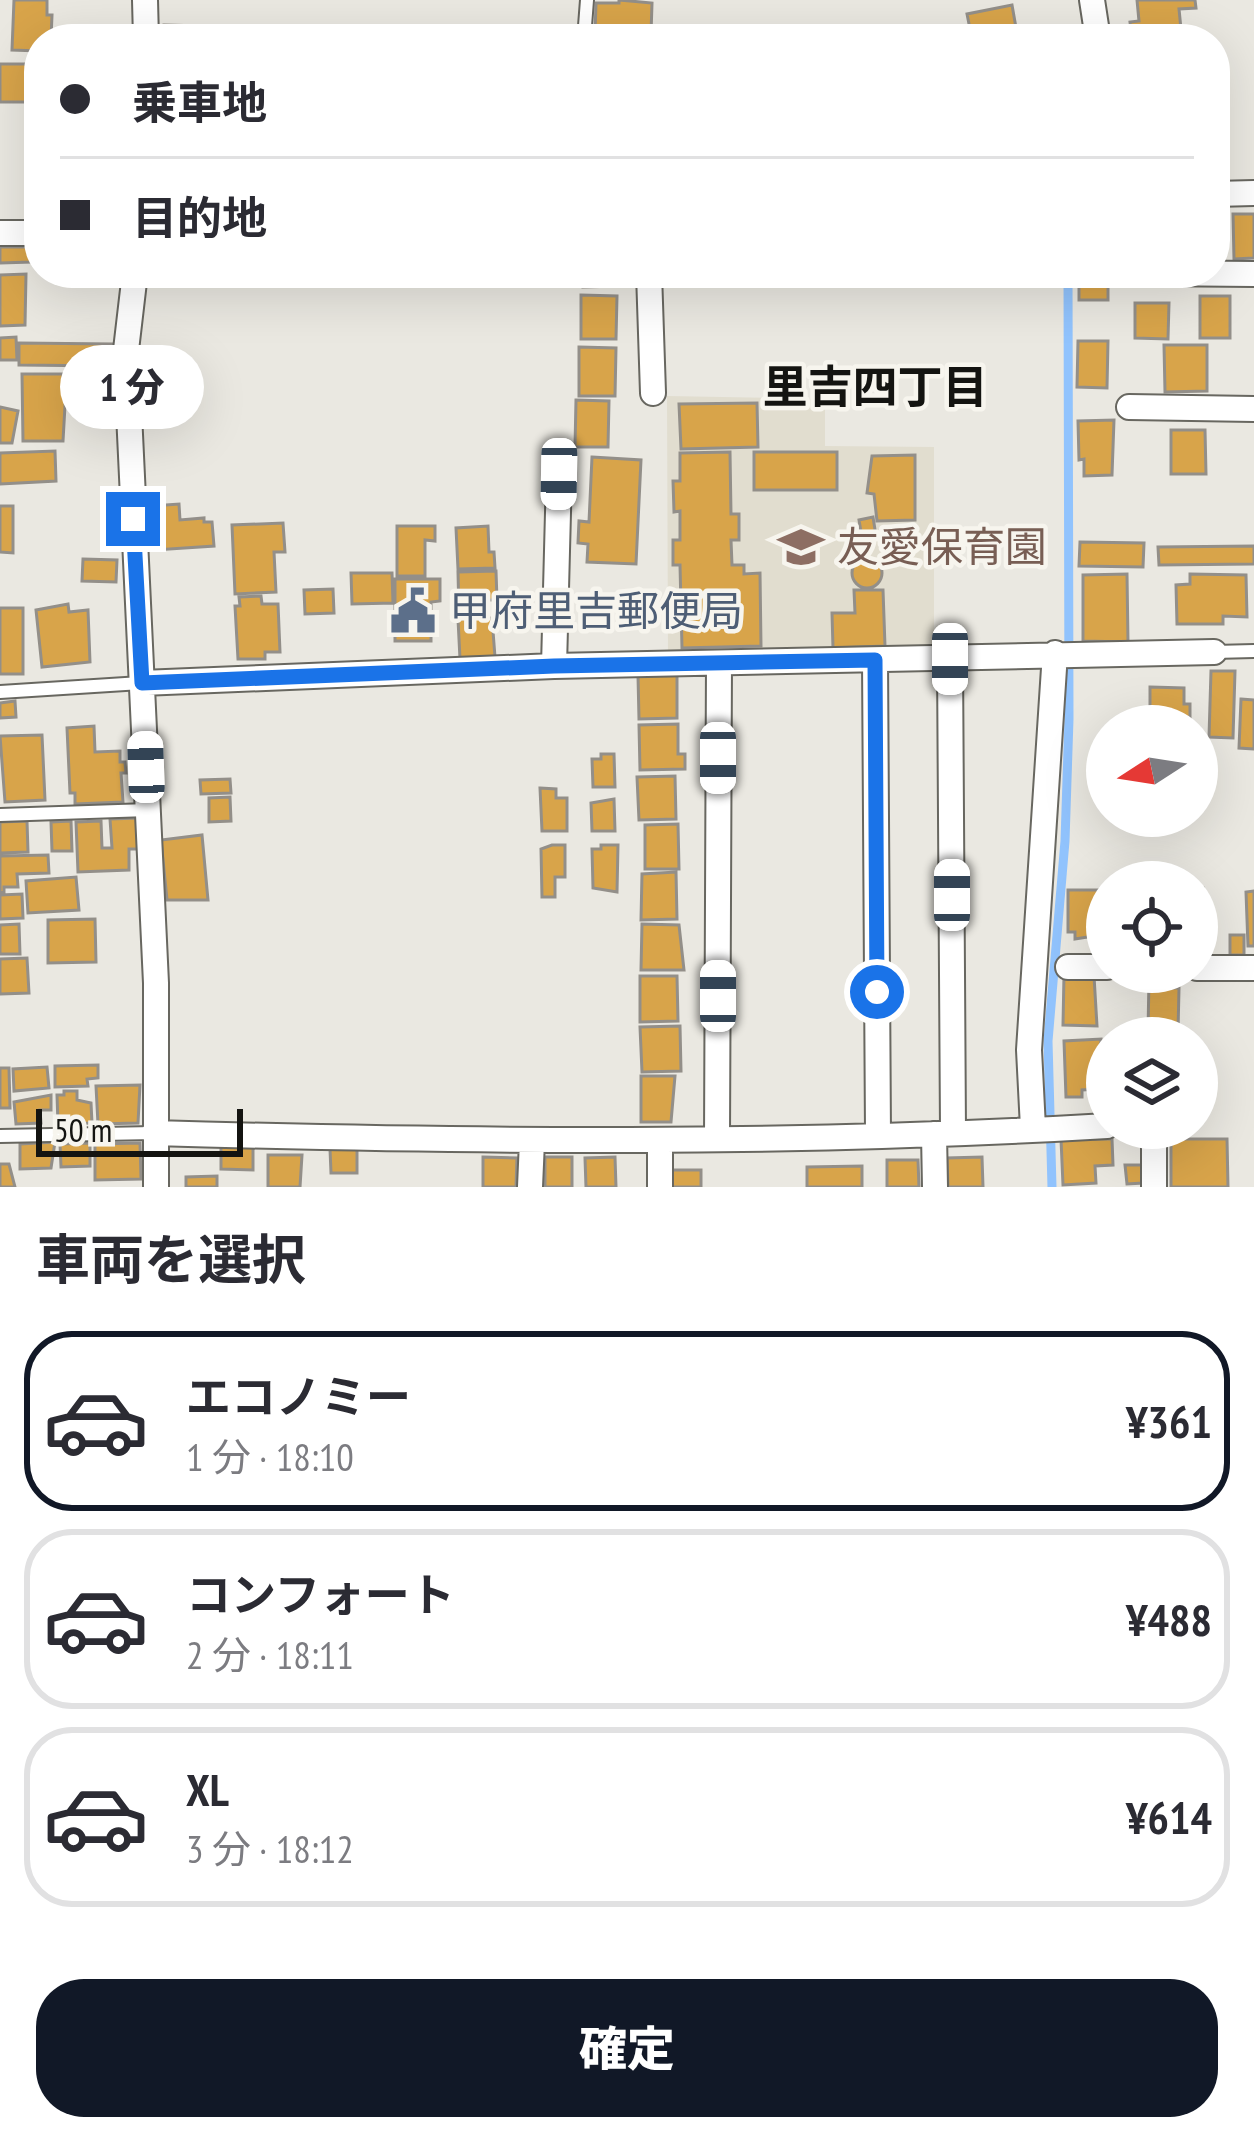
<!DOCTYPE html>
<html lang="ja">
<meta charset="utf-8">
<style>
body{margin:0;font-family:"PT Sans Narrow","Noto Sans JP",sans-serif;background:#f7f7f7;color:#2b2b33;height:100vh;display:flex;flex-direction:column;font-size:45px;white-space:nowrap}
*{box-sizing:border-box;margin:0}
p{font-size:39px;color:#7c7c81}
.icon{flex:none;width:66px;height:66px;fill:none;stroke:currentColor;stroke-width:2;stroke-linecap:round;stroke-linejoin:round}
.map{position:relative;height:1187px;overflow:hidden}
.sheet{display:flex;flex-direction:column;background:#fff;flex:1}
.sheet>*{flex:none}
.guide{position:absolute;left:24px;top:24px;width:1206px;height:264px;border-radius:48px;box-shadow:0 12px 48px #0002;display:grid;align-content:center;height:264px;padding:0 36px;background:#fff}
.needle{width:78px;rotate:258deg}
.tools{position:absolute;left:1086px;top:705px;display:grid;gap:24px}
.tools a{display:grid;place-items:center;width:132px;height:132px;border-radius:50%;background:#fff;box-shadow:0 12px 48px #0002;font-size:60px}
.scale{position:absolute;left:36px;bottom:30px;width:207px;box-sizing:border-box;padding-left:12px;border:6px solid #141411;border-top:0;font-size:33px;line-height:42px;white-space:nowrap;color:#141411;-webkit-text-stroke:9px #f7f5ee;paint-order:stroke}
.end{position:absolute;width:54px;height:54px;margin:-27px;border:15px solid #1a73e8;background:#fff;box-shadow:0 0 0 6px #fff}
.from{border-radius:50%}
.bubble{position:absolute;height:84px;border-radius:42px;background:#fff;box-shadow:0 12px 48px #0002;font-size:39px;font-weight:800;line-height:84px;text-align:center}
.car{position:absolute;width:36px;height:72px;margin:-36px -18px;border-radius:15px;box-shadow:0 0 9px 3px #0007;background:linear-gradient(#fff 24%,#345 0 40%,#fff 0 76%,#345 0 86%,#fff 0)}
.guide b{display:flex;align-items:center;gap:42px;height:114px;font-size:45px}
.guide b+b{border-top:3px solid #e1e1e2}
.guide i{width:30px;height:30px;background:#2b2b33}
ul{padding:0;list-style:none}
li{display:flex;align-items:center;gap:36px;height:180px;margin:0 24px 18px;padding:0 12px;border:6px solid #e1e1e2;border-radius:48px}
li div{flex:1}
li b{display:block;font-size:45px}
li em{font-style:normal;font-weight:800}
li.active{border-color:#111827}
li>.icon{width:108px;height:108px;stroke-width:1.5}
h2{padding:0 36px;font-size:54px;line-height:144px}
.button{display:flex;gap:24px;margin-top:auto;padding:24px 36px}
.button a{flex:1;height:138px;border-radius:48px;background:#111827;color:#fff;font-size:48px;font-weight:800;line-height:138px;text-align:center}
.map>svg:first-child{display:block}
</style>
<div class="map">
<svg width="1254" height="1187" viewBox="0 0 1254 1187">
<rect width="100%" height="100%" fill="#eae8e1"/>
<!-- built -->
<path fill="#e1ddcf" d="M667 396 825 399V446L934 447V647L668 653Z"/>
<g fill="none" stroke-linecap="round" stroke-linejoin="round">
<!-- stream -->
<path stroke="#91c3fd" stroke-width="9" d="M1052 1187 1048 1041 1065 841 1069 719 1068 273"/>
</g>
<!-- building -->
<path fill="#d8a44a" stroke="#938f89" stroke-width="3" d="M14 0H47V15H52L51 39H39V51L12 50Z
M619 0 652 3 651 34 595 32 596 3H619Z
M1137 0H1195L1196 8 1179 9 1182 39H1132L1130 22 1139 21Z
M1012 5 1018 39H972L967 14Z
M164 25 203 26V39H164Z
M0 64H39V102H0Z
M1233 214H1254V258L1234 259Z
M0 247H30L31 262 0 263Z
M79 273H120V279H79Z
M583 273H616V286L583 287Z
M1079 273H1114V284H1108V300H1079Z
M26 274 25 325 0 326V275Z
M581 295 617 296 616 339H581Z
M1200 296H1230V338H1200Z
M1135 303H1169L1168 339 1135 338Z
M16 337 17 360H0V338Z
M1078 341H1108L1107 388 1077 387Z
M19 343 112 344 111 366 19 365Z
M1164 345H1207V391L1165 392Z
M579 347 616 348 615 396H579Z
M22 374H63V388H66L63 441H23Z
M576 400 609 401 608 447H575Z
M757 403 758 447 681 449 679 404Z
M0 407 18 411 12 443H0Z
M1114 420 1112 475 1084 476V459L1079 460 1078 421Z
M1171 430H1205L1206 474H1171Z
M55 451 56 481 0 484V453Z
M730 452 731 514H739V540H731L732 565H744V574L760 573 761 646 682 648 680 565H673V540H680V511L674 512 673 481H680V453Z
M754 452H837V490H754Z
M915 455V520L877 521 874 494 867 493 872 456Z
M592 457 641 460 636 564 587 562 588 544 578 543 579 521 589 522Z
M179 504 180 520 204 518V522H212L214 546 155 550 152 506Z
M0 506H13V553L0 552Z
M873 517 876 536 862 538 859 520Z
M283 523 285 552H274L276 592 235 594 232 525Z
M397 526H435V541L425 540V576H397Z
M488 526 489 552H494L495 568 458 569 456 528Z
M1080 542 1144 543 1143 567 1079 566Z
M1254 546V564L1159 565 1158 547Z
M852 573a15 15 0 1 1 30 0a15 15 0 1 1-30 0Z
M83 559 117 560 116 582 82 581Z
M496 571 497 600H485L486 614H459L458 572Z
M351 573H392L393 603 352 604Z
M1127 574 1128 642 1083 641V575Z
M1190 574 1246 575 1247 617 1223 616V624H1177L1176 585 1190 584Z
M395 579H440V601L431 602V641H395Z
M333 589 334 613 305 614 304 590Z
M854 590H883L885 646 833 648 832 613H855Z
M261 596 262 604H278L280 652H265V659H238L235 606H240L239 597Z
M68 604 69 612 88 610 90 662 42 667 36 610Z
M0 608H23V674H0Z
M492 618 495 657 460 659 458 619Z
M1211 671H1235L1233 738 1209 737Z
M677 675V718L639 719 638 676Z
M1150 687 1184 688V704H1190V726H1150Z
M1241 699 1254 700V749L1239 748Z
M15 701 16 717 0 718V703Z
M678 724V754H685V769L640 770 639 725Z
M94 726 95 752 120 751V762H125L126 773H121L123 802 75 804V793H70L67 728Z
M42 735 45 800 5 802 0 736Z
M601 754H614L615 787H593L592 759H601Z
M675 776 676 819 639 820 637 777Z
M230 779 231 793 201 794 200 780Z
M540 788 556 789V798H567V831H542Z
M230 797 231 821 209 822V798Z
M614 799 615 831H592L591 803Z
M138 818 139 849H129V870L78 872 76 822 101 821 102 848H112L110 819Z
M27 821 28 852 0 853V822Z
M71 821 72 851H52L51 822Z
M678 824 679 869H645V825Z
M202 835 208 900H167L161 840Z
M552 845H565V877H555V897H542L541 849Z
M601 845H618L617 892 593 888 592 849H601Z
M48 855 49 873 17 874 18 887H4V892L0 893V856Z
M676 872 677 919 641 920 642 874Z
M76 877 79 910 28 913 26 881Z
M1197 888H1203V938H1197Z
M1068 890H1107V934L1075 939V932H1068Z
M1254 891V946H1248L1246 892Z
M22 894 23 918 0 919V895Z
M95 919 96 962 48 963V920Z
M19 924 20 954H0V925Z
M642 924 679 925 684 970H641Z
M1230 935H1244V955H1230Z
M27 958 29 993 0 994V959Z
M1064 975 1094 976 1097 1026 1063 1025Z
M640 976H677L678 1021 640 1022Z
M1149 979H1172V988H1179L1178 1032 1148 1031Z
M680 1026 681 1071 642 1072 640 1027Z
M1101 1039 1098 1089 1082 1090V1097H1066L1064 1041Z
M98 1065V1078L87 1079 88 1086 55 1087V1066Z
M47 1067 49 1088 14 1091 13 1069Z
M0 1068H9L10 1108H0Z
M641 1076H675L671 1122H641Z
M140 1085 138 1123 98 1124 96 1086Z
M64 1091H77V1100L91 1103 92 1123 58 1124 57 1095H64Z
M51 1095V1110H40L41 1123 16 1124 14 1102Z
M1095 1134V1139H1112L1113 1165 1095 1166 1096 1183 1063 1185 1061 1139Z
M1171 1139H1227L1228 1187H1171Z
M55 1142 51 1168 20 1169V1144Z
M90 1143V1166L61 1167 60 1144Z
M140 1143 141 1179 95 1180V1144Z
M221 1144H253V1170L221 1169Z
M330 1149H357V1173H331Z
M268 1155H302L300 1187H268Z
M483 1157 517 1158 516 1187H483Z
M545 1157H572V1187H545Z
M615 1157 616 1187H586L585 1158Z
M982 1157 983 1187H948L947 1158Z
M887 1160H918L919 1187H887Z
M0 1164H9L15 1187H0Z
M1125 1165H1142L1143 1183 1127 1184Z
M862 1166V1187H807V1167Z
M670 1170H701V1187H670Z
M217 1176V1187H186V1177Z"/>
<g fill="none" stroke-linecap="round" stroke-linejoin="round">
<!-- service casing -->
<g stroke="#686760" stroke-width="16">
<path id="service" d="M584 39 587 0
M1214 652 1254 651
M0 692 141 683
M0 815 148 810
M0 1136 153 1133"/>
</g>
<!-- minor casing -->
<g stroke="#686760" stroke-width="28">
<path id="minor" d="M145 0 146 39
M1092 0 1098 39
M1215 194 1254 193
M0 233H39
M135 273 126 350 156 983V1187
M649 273 653 393
M1144 273 1254 274
M1129 407 1254 409
M950 659 953 1131
M875 660 878 1134
M554 666 559 474
M142 683 554 666 1214 652
M1068 967H1107
M1197 968H1254
M1033 1128 1029 1050 1055 653
M1154 1128V1187
M154 1133C472 1142 790 1145 1107 1126
M934 1134 935 1187
M717 1139 719 663
M660 1140V1187
M530 1187 532 1141"/>
</g>
<!-- service -->
<use href="#service" stroke="#fff" stroke-width="12"/>
<!-- minor -->
<use href="#minor" stroke="#fff" stroke-width="24"/>
</g>
<g fill="none" stroke-linecap="round" stroke-linejoin="round">
<!-- route -->
<path stroke="#1a73e8" stroke-width="15" d="M133 519 142 683 554 666 875 660 877 992"/>
</g>
<!-- icons -->
<defs>
<g id="school-bare" transform="scale(3.6)"><path d="M0-5L7-2L0 1L-7-2ZM-4 1L0 2.5L4 1V4Q0 6-4 4Z" fill="#8d6e63" stroke="#f7f5ee" stroke-width="2.5" paint-order="stroke"/></g>
<g id="civic-bare" transform="scale(3.6)"><path d="M-.6-6.5H3V-4.5H.6V-3L4-1V1h2V6H-6V1h2V-1L-.6-3ZM-1.2 2.5V6h2.4V2.5Z" fill="#5c6f8a" stroke="#f7f5ee" stroke-width="2.5" paint-order="stroke"/></g>
</defs>
<g fill-rule="evenodd">
<use href="#school-bare" x="801" y="547"/>
<use href="#civic-bare" x="413" y="611"/>
</g>
<g text-anchor="middle" stroke-width="9" stroke-linejoin="round" paint-order="stroke">
<!-- education labels -->
<g font-size="42" fill="#785e54" stroke="#f7f5ee" text-anchor="start">
<text x="837" y="562">友愛保育園</text>
</g>
<!-- service labels -->
<g font-size="42" fill="#4e5e75" stroke="#f7f5ee" text-anchor="start">
<text x="449" y="626">甲府里吉郵便局</text>
</g>
<!-- neighbourhood labels -->
<g font-size="45" font-weight="bold" fill="#141411" stroke="#f7f5ee">
<text x="875" y="403">里吉四丁目</text>
</g>
</g>
</svg>
<div class="tools">
<a><svg class="needle" viewBox="-14 -14 28 28"><path d="M0-13l5 13h-10z" fill="#e53935"/><path d="M0 13l5-13h-10z" fill="#7c7c81"/></svg></a>
<a><svg class="icon" aria-label="locate" viewBox="0 0 24 24"><circle cx="12" cy="12" r="6"/><path d="M12 2v4M12 18v4M2 12h4M18 12h4"/></svg></a>
<a><svg class="icon" aria-label="layers" viewBox="0 0 24 24"><path d="M12 4l9 5-9 5-9-5zM3 14l9 5 9-5"/></svg></a>
</div>
<div class="scale">50 m</div>
<i class="end from" style="left:877px;top:992px"></i>
<i class="end" style="left:133px;top:519px"></i>
<div class="bubble" style="left:60px;top:345px;width:144px">1 分</div>
<i class="car" style="left:559px;top:474px;rotate:181deg"></i>
<i class="car" style="left:950px;top:659px;rotate:180deg"></i>
<i class="car" style="left:718px;top:758px;rotate:180deg"></i>
<i class="car" style="left:146px;top:767px;rotate:358deg"></i>
<i class="car" style="left:952px;top:895px;rotate:0deg"></i>
<i class="car" style="left:718px;top:996px;rotate:0deg"></i>
<div class="guide">
<b><i class="from"></i>乗車地</b>
<b><i></i>目的地</b>
</div>
</div>
<section class="sheet">
<h2>車両を選択</h2>
<ul>
<li class="active"><svg class="icon" aria-label="car" viewBox="0 0 24 24"><path d="M5 17H2v-5l4-1 3-4h7l3 4 3 1v5h-3M9 17h6M6 11h13"/><circle cx="7" cy="17" r="2"/><circle cx="17" cy="17" r="2"/></svg><div><b>エコノミー</b><p>1 分 · 18:10</p></div><em>¥361</em></li>
<li><svg class="icon" aria-label="car" viewBox="0 0 24 24"><path d="M5 17H2v-5l4-1 3-4h7l3 4 3 1v5h-3M9 17h6M6 11h13"/><circle cx="7" cy="17" r="2"/><circle cx="17" cy="17" r="2"/></svg><div><b>コンフォート</b><p>2 分 · 18:11</p></div><em>¥488</em></li>
<li><svg class="icon" aria-label="car" viewBox="0 0 24 24"><path d="M5 17H2v-5l4-1 3-4h7l3 4 3 1v5h-3M9 17h6M6 11h13"/><circle cx="7" cy="17" r="2"/><circle cx="17" cy="17" r="2"/></svg><div><b>XL</b><p>3 分 · 18:12</p></div><em>¥614</em></li>
</ul>
<div class="button"><a>確定</a></div>
</section>
